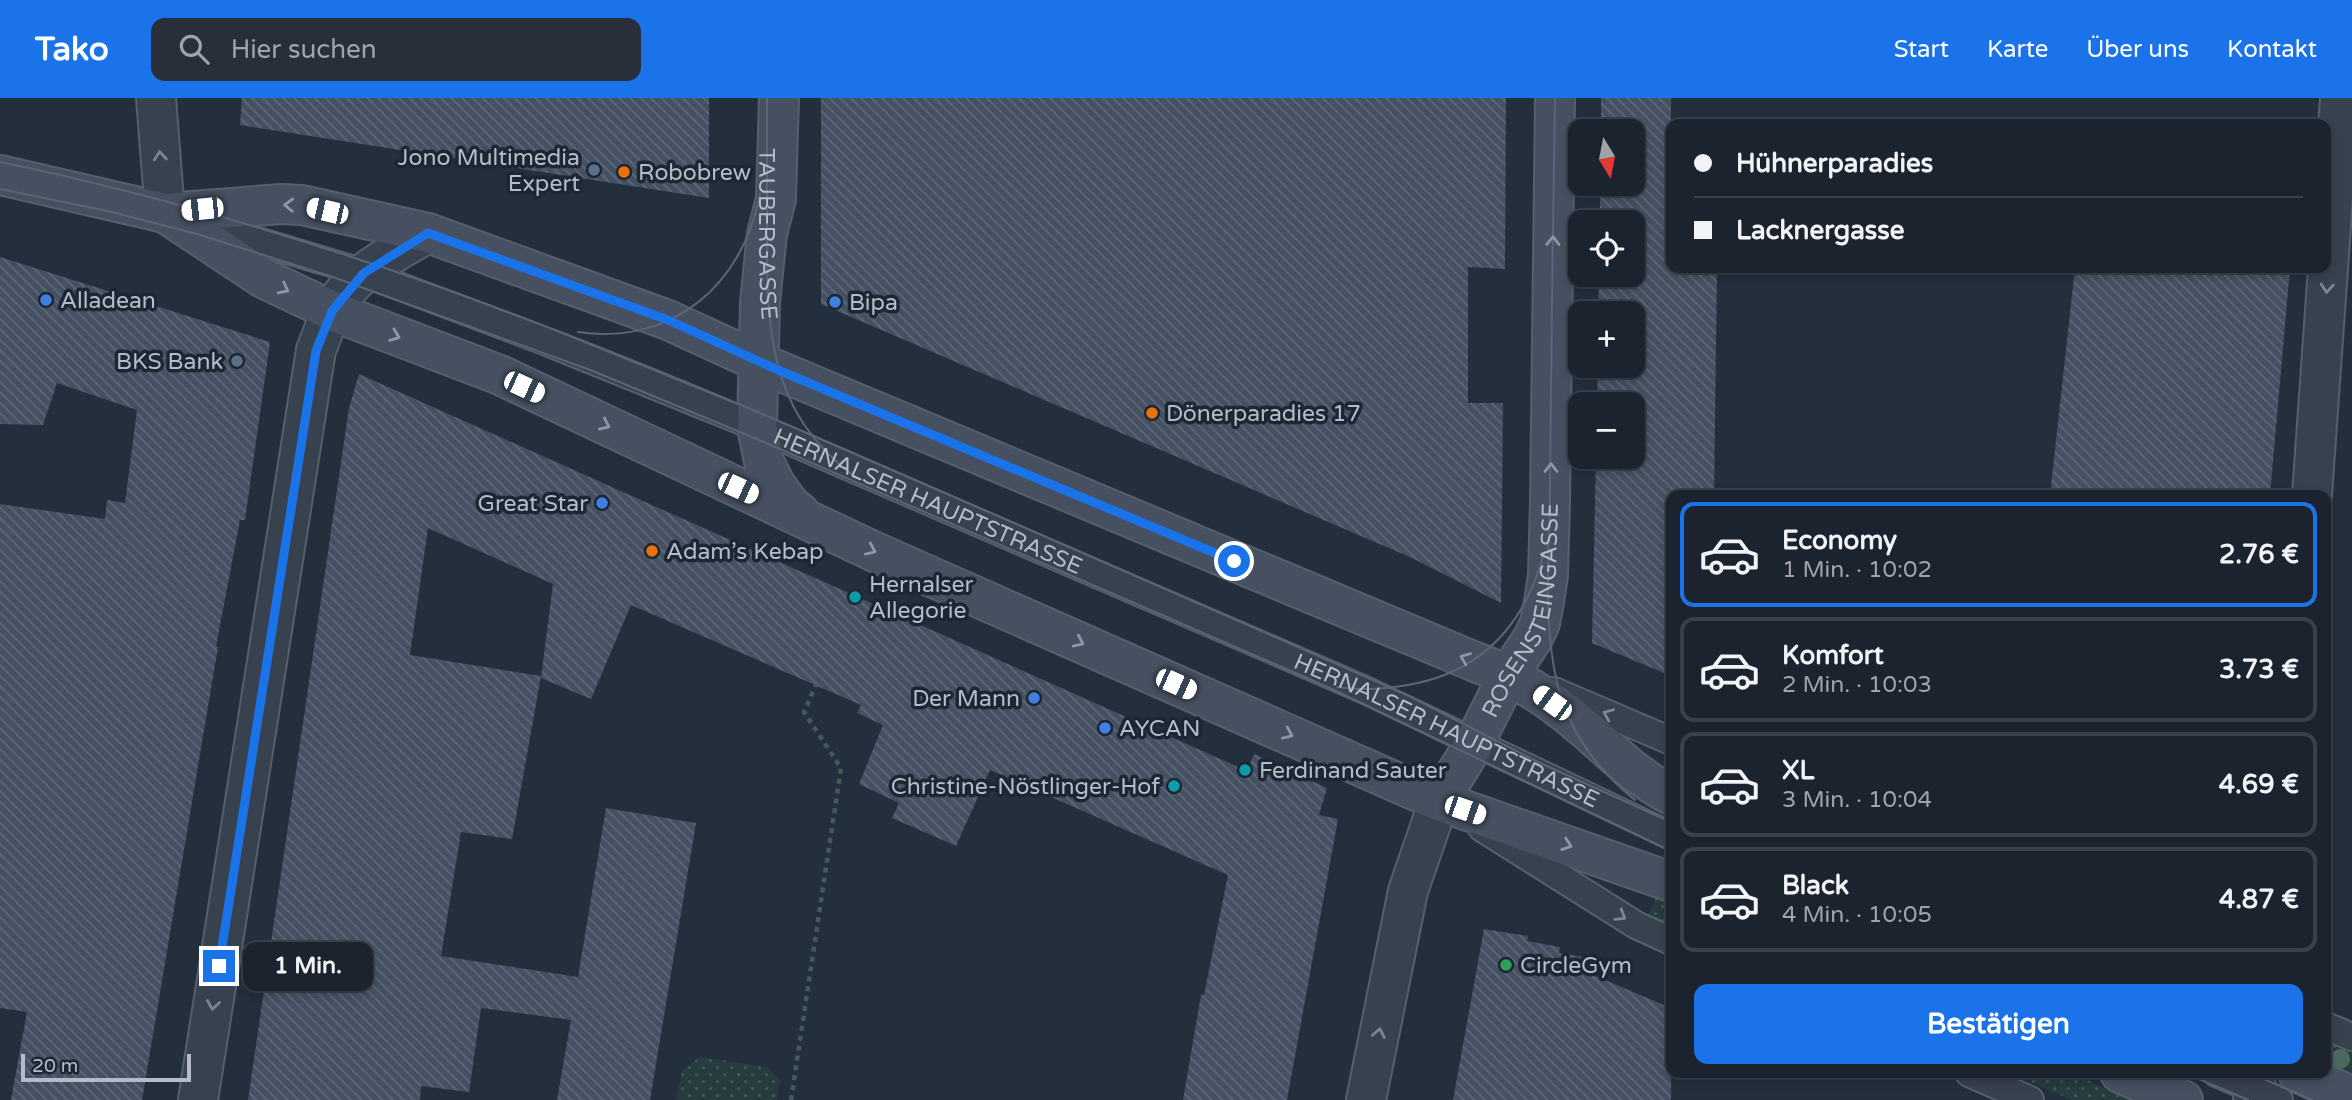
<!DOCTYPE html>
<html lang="de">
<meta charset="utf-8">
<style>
body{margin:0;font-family:"Varela Round",sans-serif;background:#282f3a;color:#f1f3f6;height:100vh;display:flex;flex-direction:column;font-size:26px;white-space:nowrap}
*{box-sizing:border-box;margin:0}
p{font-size:23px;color:#a0a4aa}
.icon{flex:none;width:38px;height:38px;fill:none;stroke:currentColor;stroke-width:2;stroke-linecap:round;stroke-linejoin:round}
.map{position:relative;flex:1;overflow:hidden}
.details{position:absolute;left:1666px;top:392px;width:665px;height:588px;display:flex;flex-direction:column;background:#1b232e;border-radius:14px;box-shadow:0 4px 10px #0003,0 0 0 2px #39404a}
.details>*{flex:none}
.hud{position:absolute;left:1666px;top:21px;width:665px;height:154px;border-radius:14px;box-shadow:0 4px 10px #0003,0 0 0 2px #39404a;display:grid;align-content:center;height:154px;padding:0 28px;background:#1b232e}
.needle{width:46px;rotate:170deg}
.fabs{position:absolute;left:1568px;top:21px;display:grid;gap:14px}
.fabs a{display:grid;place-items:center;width:77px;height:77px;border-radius:14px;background:#1b232e;box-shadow:0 4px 10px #0003,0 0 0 2px #39404a;font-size:35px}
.scale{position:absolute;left:21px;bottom:18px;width:170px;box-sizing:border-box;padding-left:7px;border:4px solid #b4bcc9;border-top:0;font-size:19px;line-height:24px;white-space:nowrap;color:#b4bcc9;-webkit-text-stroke:5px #1d2633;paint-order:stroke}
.end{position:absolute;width:32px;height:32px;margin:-16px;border:9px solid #1a73e8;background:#fff;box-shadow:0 0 0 4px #fff}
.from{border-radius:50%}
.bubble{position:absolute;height:49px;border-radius:14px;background:#1b232e;box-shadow:0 4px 10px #0003,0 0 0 2px #39404a;font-size:23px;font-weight:700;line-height:49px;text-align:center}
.car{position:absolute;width:21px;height:42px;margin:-21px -10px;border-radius:9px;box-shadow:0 0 5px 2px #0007;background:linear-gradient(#fff 24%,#345 0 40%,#fff 0 76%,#345 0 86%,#fff 0)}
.hud b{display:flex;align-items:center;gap:24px;height:66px;font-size:26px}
.hud b+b{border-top:2px solid #39404a}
.hud i{width:18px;height:18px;background:#f1f3f6}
ul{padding:12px 0 0;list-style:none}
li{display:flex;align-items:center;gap:21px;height:105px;margin:0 14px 10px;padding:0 14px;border:4px solid #39404a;border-radius:14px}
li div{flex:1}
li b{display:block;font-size:26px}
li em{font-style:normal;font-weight:700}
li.active{border-color:#1a73e8}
li>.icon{width:63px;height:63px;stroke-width:1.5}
.cta{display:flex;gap:14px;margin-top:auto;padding:14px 28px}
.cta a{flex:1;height:80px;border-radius:14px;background:#1a73e8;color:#fff;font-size:28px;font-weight:700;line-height:80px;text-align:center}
header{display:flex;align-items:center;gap:42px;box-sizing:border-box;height:98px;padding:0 35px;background:#1a73e8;color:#fff}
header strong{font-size:33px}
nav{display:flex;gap:38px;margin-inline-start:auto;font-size:24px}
.search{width:490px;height:63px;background:#282f3a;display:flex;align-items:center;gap:18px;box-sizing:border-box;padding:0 24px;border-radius:14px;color:#a0a4aa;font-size:26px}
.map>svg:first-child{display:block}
</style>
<header>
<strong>Tako</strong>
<div class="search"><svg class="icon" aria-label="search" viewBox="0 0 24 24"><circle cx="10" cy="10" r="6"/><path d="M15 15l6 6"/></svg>Hier suchen</div>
<nav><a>Start</a><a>Karte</a><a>Über uns</a><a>Kontakt</a></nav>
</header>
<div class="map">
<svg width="2352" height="1002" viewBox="0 0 2352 1002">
<defs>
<pattern id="grass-dots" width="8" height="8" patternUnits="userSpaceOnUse" patternTransform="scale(1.75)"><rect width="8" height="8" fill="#263c3f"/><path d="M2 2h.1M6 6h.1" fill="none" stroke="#435659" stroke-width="1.8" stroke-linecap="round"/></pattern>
<pattern id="building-back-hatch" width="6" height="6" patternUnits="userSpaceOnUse" patternTransform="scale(1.75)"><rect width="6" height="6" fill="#455162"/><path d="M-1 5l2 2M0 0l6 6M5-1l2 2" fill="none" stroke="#5d6877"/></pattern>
</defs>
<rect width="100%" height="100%" fill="#242f3e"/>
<!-- grass -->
<path fill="url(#grass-dots)" d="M1659 794 1671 800V829L1647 819Z
M2327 943 2352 953V979L2326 968Z
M700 959 767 969 780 982 777 1002H676L682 972Z
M2009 975H2071L2133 1002H2072Z"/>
<!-- building -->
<path fill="url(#building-back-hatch)" d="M242 0H709V100L240 27Z
M821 0H1506L1505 171 1468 169V305H1503L1501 505 1412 460 821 206Z
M1601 0H1671V170H1717L1714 397H1671V578L1592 545 1596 359H1633V306H1597L1598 268H1633V215H1598L1599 177H1633V124H1600V86H1633V33H1601Z
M0 159 270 244 245 422H240L216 548 218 549 142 1002H11L27 914 0 910V406L105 421 107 402 125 405 137 312 57 285 43 327 0 326Z
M2075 170H2290L2270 397H2050Z
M359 276 1247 673 1254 656 1327 690 1319 717 1338 721 1287 1002H1183L1201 897H1204L1228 777 990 672 956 748 892 720 899 705 859 686 883 627 857 615 861 607 631 507 591 601 541 580 553 486 428 430 410 557 541 578 512 741 461 734 441 858 578 879 606 710 696 725 650 1002H557L571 922 481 910 469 994 421 988 420 1002H248L349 310Z
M1484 831 1528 838 1527 843 1560 849 1559 855 1589 860 1586 874 1671 910V1002H1453Z"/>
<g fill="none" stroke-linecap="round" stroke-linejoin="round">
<!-- lane casing -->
<g stroke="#565f6c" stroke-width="30">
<g id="lane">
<path id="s1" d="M194 124 364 175 547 244 757 329 1365 592 1671 738"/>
<path d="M1554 593 1671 643"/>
<path d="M1482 730 1636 827 1671 843"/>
<path d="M2326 928 2352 939"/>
<path d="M1969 975 2030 1002"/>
<path d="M2216 975 2279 1002"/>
</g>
</g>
<!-- street casing -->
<g stroke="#565f6c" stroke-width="42">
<path id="street" d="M156 0 165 115
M2312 397 2340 0
M198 1002 316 252C321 240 325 228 330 216 349 177 392 156 428 135
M1366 1002 1408 793 1439 703
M2253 1002 2256 975"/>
</g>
<!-- secondary casing -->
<g stroke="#565f6c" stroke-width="42">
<g id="secondary">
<path d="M779 0 776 101 767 136 760 204 757 329 764 364 775 386 790 407 800 415"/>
<path d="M0 77 165 115 281 106 302 107 428 135 668 222 777 272 1473 563C1510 577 1534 590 1566 615 1602 643 1630 676 1671 697"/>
<path d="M165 115 263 180 332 213 500 277 875 454 1439 703 1671 784"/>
<path id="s2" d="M1439 703 1471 651 1509 576 1533 540 1540 525 1544 504 1548 477 1550 404 1555 0"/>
<path d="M2120 975 2183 1002"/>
<path d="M2298 975 2352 998"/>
</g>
</g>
<!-- path -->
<path stroke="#44595c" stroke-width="4.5" stroke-dasharray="5 5" stroke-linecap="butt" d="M791 1002 841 670 804 614 816 587"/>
<!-- lane -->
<use href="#lane" stroke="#38414e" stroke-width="26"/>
<!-- street -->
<use href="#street" stroke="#38414e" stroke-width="38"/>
<!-- secondary -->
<use href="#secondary" stroke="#465061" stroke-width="38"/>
<!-- tram -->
<g stroke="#5a6575" stroke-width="2">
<path id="s3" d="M767 0C767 43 767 85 767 128 767 227 766 313 854 378"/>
<path d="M1555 0C1553 128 1551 255 1550 383 1550 449 1542 519 1557 585 1568 632 1597 672 1635 702"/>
<path d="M0 64C292 124 571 232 844 351 1009 423 1174 494 1339 567L1411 599 1540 665 1671 724"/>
<path d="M0 91 112 114 197 136 330 178 593 273 759 342 1330 590 1671 753"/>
<path d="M578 234C672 248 743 187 760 96"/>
<path d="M1337 589C1362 593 1384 591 1408 587 1482 574 1525 526 1544 455"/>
<path d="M2185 975 2248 1002"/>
<path d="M2250 975 2312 1002"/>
</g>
</g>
<!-- trees -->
<circle fill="#4b6a5d" cx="2340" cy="961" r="10"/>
<!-- one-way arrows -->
<defs><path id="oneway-chevron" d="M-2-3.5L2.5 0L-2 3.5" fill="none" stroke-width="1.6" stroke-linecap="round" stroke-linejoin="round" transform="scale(1.75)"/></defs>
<g stroke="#7c8592">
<use href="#oneway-chevron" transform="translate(160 58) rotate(-95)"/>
<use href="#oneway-chevron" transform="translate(2327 190) rotate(94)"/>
<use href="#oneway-chevron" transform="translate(1608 616) rotate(-157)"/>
<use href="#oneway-chevron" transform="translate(1621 818) rotate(32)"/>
<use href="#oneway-chevron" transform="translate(213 907) rotate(99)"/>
<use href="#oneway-chevron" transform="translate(1379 935) rotate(-79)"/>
</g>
<g stroke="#8e96a5">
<use href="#oneway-chevron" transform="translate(289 107) rotate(-178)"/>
<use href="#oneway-chevron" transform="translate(1553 143) rotate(-89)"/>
<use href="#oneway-chevron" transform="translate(284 191) rotate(27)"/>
<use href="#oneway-chevron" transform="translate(395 238) rotate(21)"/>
<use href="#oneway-chevron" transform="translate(605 327) rotate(25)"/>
<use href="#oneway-chevron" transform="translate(1551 370) rotate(-90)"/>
<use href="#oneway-chevron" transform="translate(871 452) rotate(24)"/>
<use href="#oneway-chevron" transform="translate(1079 544) rotate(24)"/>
<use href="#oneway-chevron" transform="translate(1465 560) rotate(-158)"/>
<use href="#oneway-chevron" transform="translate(1288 636) rotate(24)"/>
<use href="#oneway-chevron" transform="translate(1567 747) rotate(19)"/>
</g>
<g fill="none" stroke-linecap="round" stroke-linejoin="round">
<!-- route -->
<path stroke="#1a73e8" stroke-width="9" d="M219 868 316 253 332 213 364 175 428 135 668 222 778 272 1234 463"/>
</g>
<!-- markers -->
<g fill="#5c6f8a" stroke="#1d2633" stroke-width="2.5">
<circle cx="594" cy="72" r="7"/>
<circle cx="237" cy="263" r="7"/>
</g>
<g fill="#e8710a" stroke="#1d2633" stroke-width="2.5">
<circle cx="624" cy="74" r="7"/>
<circle cx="1152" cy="315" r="7"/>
<circle cx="652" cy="453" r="7"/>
</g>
<g fill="#3f7fe0" stroke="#1d2633" stroke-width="2.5">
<circle cx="46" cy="202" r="7"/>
<circle cx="835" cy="204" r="7"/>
<circle cx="602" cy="405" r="7"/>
<circle cx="1034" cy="600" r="7"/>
<circle cx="1105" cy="630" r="7"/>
</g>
<g fill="#0f9aa8" stroke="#1d2633" stroke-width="2.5">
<circle cx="855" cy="499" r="7"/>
<circle cx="1245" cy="672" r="7"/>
<circle cx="1174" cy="688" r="7"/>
</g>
<circle fill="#2e9e5b" stroke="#1d2633" stroke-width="2.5" cx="1506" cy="867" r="7"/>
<g text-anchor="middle" stroke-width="7" stroke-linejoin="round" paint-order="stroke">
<!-- poi labels -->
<g font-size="23" fill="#b4bcc9" stroke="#1d2633" text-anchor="start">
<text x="580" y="67" text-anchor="end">Jono Multimedia<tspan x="580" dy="26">Expert</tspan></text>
<text x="638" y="82">Robobrew</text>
<text x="60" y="210">Alladean</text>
<text x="849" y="212">Bipa</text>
<text x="223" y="271" text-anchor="end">BKS Bank</text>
<text x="1166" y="323">Dönerparadies 17</text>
<text x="588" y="413" text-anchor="end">Great Star</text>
<text x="666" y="461">Adam’s Kebap</text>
<text x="869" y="494">Hernalser<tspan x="869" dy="26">Allegorie</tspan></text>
<text x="1020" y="608" text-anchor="end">Der Mann</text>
<text x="1119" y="638">AYCAN</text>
<text x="1259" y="680">Ferdinand Sauter</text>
<text x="1160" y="696" text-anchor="end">Christine-Nöstlinger-Hof</text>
<text x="1520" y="875">CircleGym</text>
</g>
<!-- street labels -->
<g font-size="23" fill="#b4bcc9" stroke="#1d2633">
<text dy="8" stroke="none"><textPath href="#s3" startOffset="136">TAUBERGASSE</textPath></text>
<text dy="8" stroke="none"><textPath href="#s1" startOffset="786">HERNALSER HAUPTSTRASSE</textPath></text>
<text dy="8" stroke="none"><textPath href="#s2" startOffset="212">ROSENSTEINGASSE</textPath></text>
<text dy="8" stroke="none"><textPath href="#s1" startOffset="1353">HERNALSER HAUPTSTRASSE</textPath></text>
</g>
</g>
</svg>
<div class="fabs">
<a><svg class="needle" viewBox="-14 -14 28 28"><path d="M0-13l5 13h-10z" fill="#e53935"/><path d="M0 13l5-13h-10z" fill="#a0a4aa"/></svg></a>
<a><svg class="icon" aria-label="locate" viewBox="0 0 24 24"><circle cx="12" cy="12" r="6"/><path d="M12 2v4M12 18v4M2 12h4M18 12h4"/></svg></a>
<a>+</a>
<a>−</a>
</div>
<div class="scale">20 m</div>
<i class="end from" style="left:1234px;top:463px"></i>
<i class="end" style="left:219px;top:868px"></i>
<div class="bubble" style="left:243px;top:844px;width:130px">1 Min.</div>
<i class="car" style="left:202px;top:111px;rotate:264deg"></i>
<i class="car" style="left:327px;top:113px;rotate:283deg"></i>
<i class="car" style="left:524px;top:289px;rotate:115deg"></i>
<i class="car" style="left:738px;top:390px;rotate:115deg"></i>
<i class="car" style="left:1176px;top:586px;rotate:114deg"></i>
<i class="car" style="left:1552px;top:605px;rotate:306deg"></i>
<i class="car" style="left:1465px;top:712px;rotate:109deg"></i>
<div class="hud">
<b><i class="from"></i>Hühnerparadies</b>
<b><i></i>Lacknergasse</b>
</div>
<section class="details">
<ul>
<li class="active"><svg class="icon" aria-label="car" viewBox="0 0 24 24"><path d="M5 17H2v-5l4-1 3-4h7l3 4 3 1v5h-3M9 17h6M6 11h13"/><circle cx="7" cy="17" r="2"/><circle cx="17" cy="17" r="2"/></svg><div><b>Economy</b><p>1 Min. · 10:02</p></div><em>2.76 €</em></li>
<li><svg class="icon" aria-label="car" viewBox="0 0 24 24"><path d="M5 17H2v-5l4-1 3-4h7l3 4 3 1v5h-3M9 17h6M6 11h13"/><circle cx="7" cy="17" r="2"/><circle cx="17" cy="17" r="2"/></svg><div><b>Komfort</b><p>2 Min. · 10:03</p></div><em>3.73 €</em></li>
<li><svg class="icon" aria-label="car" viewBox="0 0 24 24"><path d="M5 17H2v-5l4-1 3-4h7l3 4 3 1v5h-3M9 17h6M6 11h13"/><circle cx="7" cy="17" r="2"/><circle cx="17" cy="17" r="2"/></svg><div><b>XL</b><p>3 Min. · 10:04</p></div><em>4.69 €</em></li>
<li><svg class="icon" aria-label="car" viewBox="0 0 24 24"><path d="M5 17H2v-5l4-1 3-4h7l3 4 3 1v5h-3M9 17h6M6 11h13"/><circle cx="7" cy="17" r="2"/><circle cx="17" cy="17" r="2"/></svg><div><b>Black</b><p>4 Min. · 10:05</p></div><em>4.87 €</em></li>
</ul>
<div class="cta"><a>Bestätigen</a></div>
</section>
</div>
